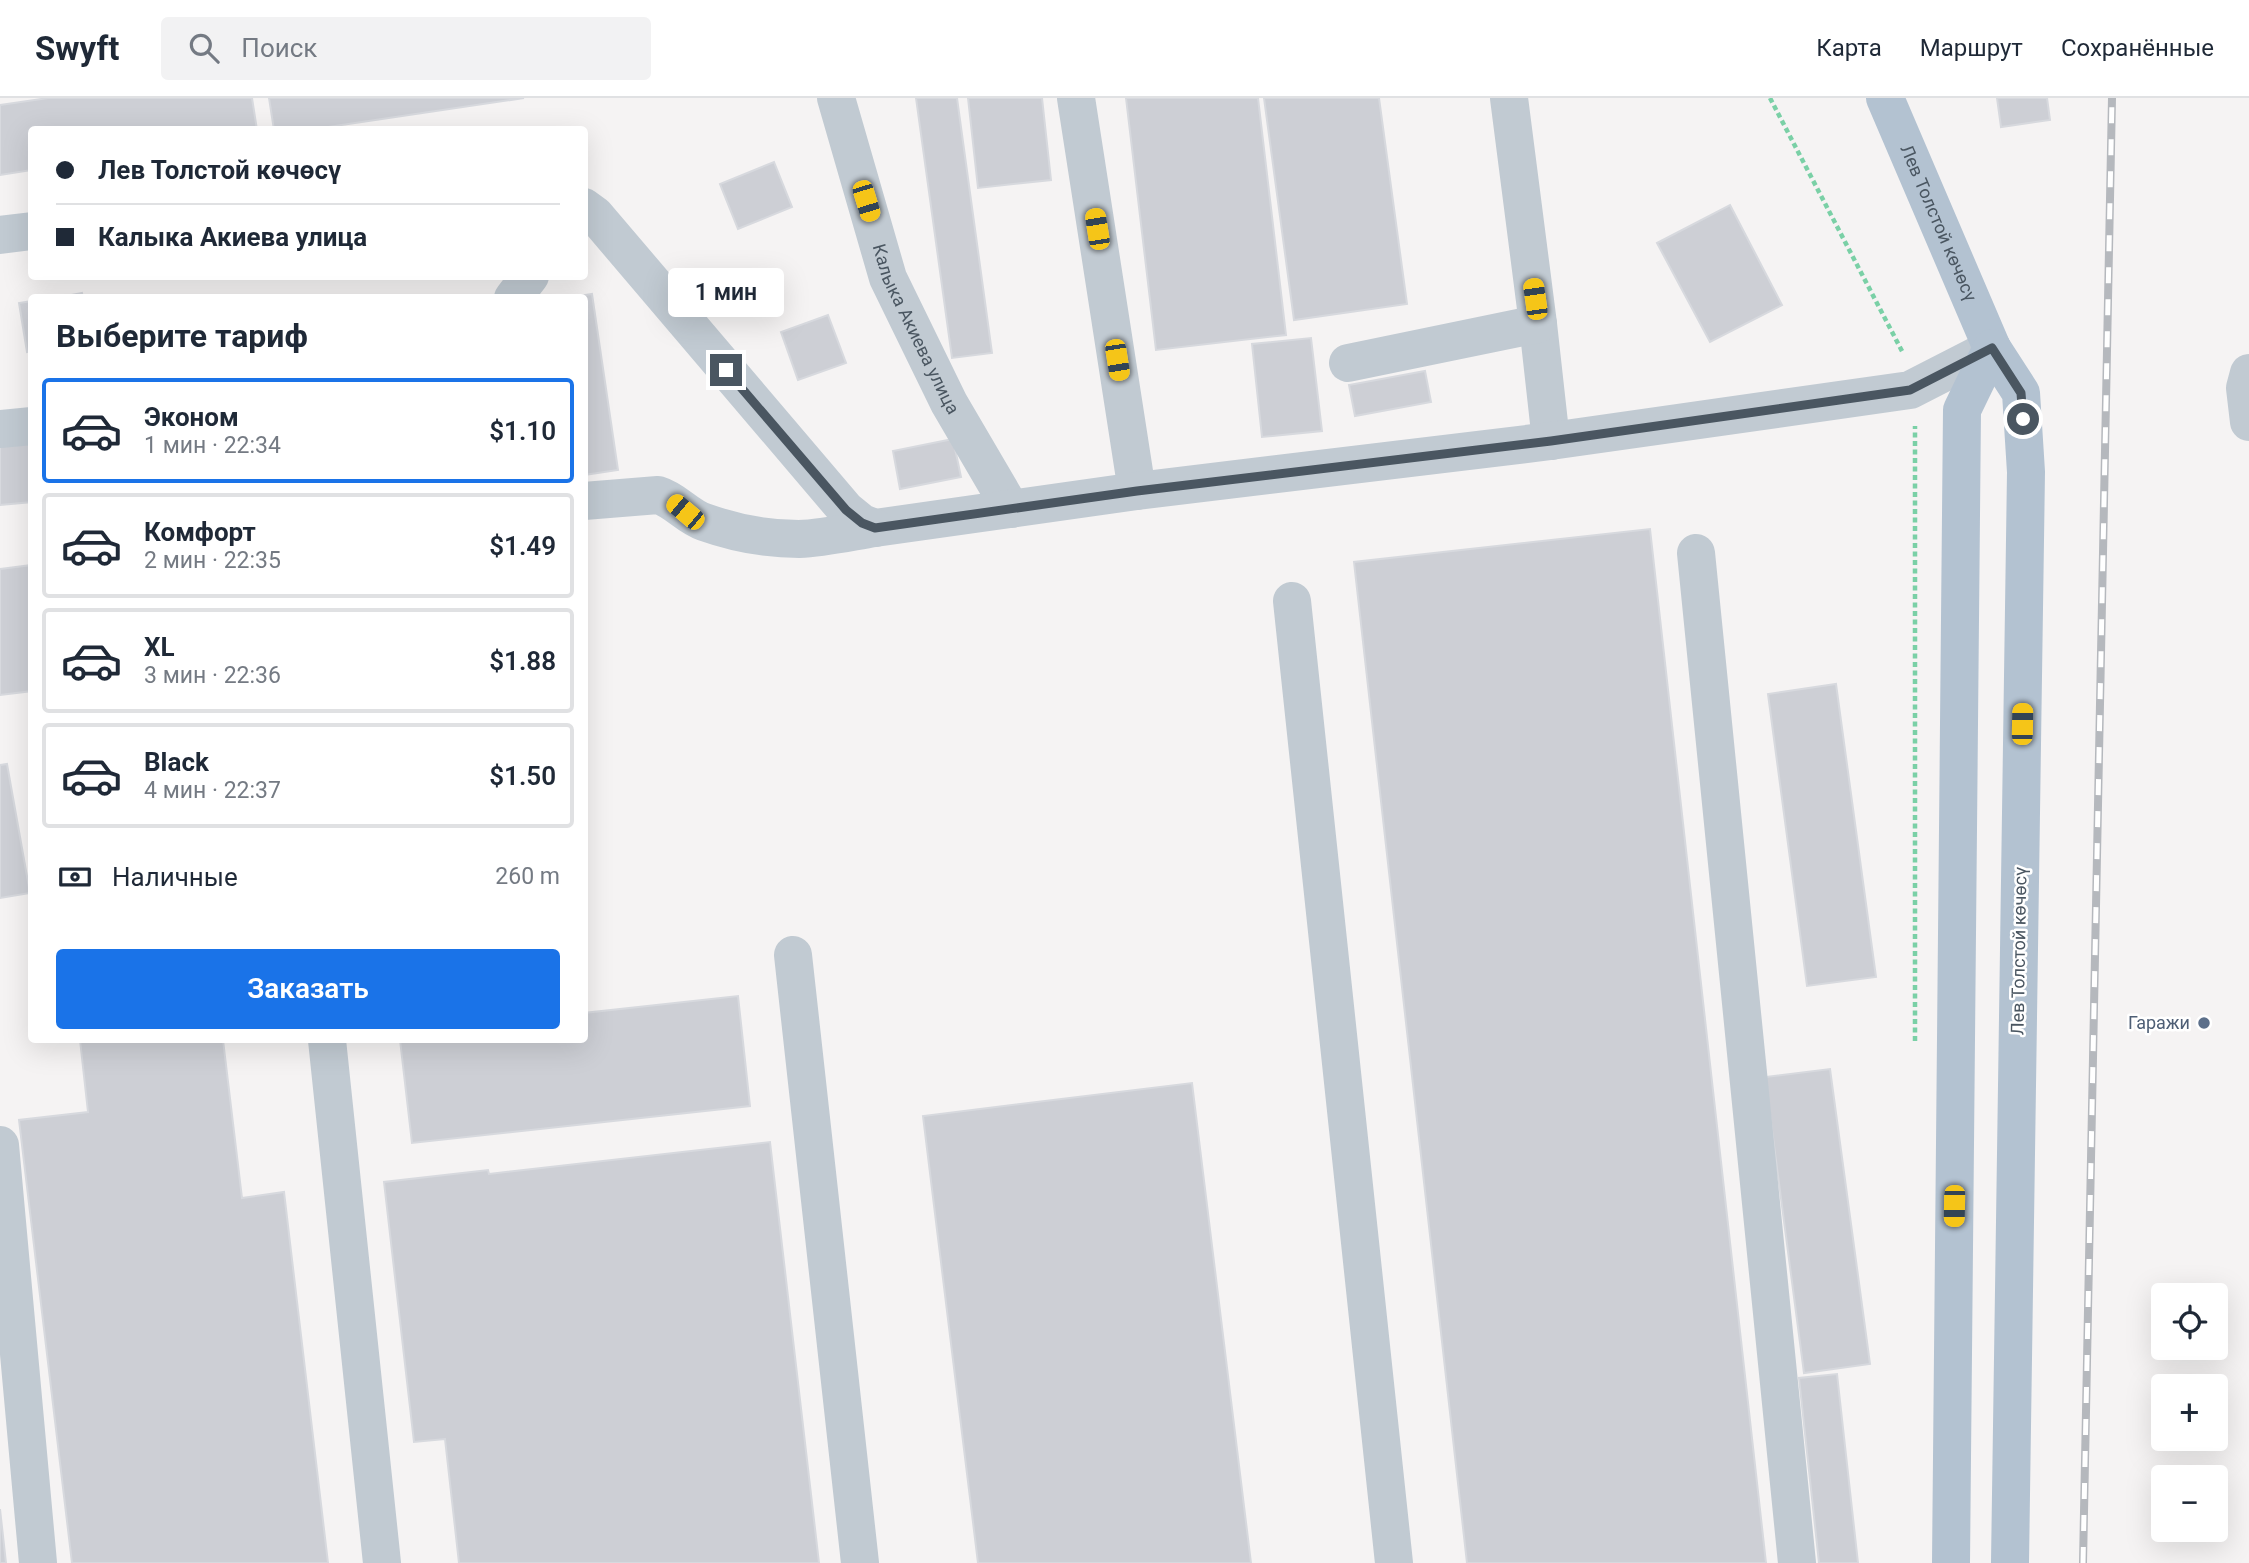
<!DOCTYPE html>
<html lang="ru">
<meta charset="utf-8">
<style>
body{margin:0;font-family:Roboto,sans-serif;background:#f2f2f3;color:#1f2937;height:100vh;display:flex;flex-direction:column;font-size:26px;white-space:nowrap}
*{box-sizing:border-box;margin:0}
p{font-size:23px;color:#747a83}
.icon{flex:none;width:38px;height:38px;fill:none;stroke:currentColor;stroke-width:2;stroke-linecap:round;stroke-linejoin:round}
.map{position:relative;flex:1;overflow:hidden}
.side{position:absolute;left:28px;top:196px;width:560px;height:749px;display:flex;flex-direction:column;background:#fff;border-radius:7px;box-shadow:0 7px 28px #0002}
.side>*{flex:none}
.banner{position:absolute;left:28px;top:28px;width:560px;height:154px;border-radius:7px;box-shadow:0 7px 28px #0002;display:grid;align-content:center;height:154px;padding:0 28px;background:#fff}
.tools{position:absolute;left:2151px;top:1185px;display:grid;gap:14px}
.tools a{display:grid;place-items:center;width:77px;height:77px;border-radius:7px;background:#fff;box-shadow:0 7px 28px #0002;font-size:35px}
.end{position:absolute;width:32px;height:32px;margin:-16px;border:9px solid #4a5661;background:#fff;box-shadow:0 0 0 4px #fff}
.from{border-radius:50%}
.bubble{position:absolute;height:49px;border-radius:7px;background:#fff;box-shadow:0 7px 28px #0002;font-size:23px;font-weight:600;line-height:49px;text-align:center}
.car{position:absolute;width:21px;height:42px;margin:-21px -10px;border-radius:9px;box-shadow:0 0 5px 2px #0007;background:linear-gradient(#f5c518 24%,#345 0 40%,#f5c518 0 76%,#345 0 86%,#f5c518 0)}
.banner b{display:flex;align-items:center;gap:24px;height:66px;font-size:26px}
.banner b+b{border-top:2px solid #e0e1e3}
.banner i{width:18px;height:18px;background:#1f2937}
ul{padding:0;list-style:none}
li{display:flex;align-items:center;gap:21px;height:105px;margin:0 14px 10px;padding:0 14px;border:4px solid #e0e1e3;border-radius:7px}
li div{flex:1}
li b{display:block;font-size:26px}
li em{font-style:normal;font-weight:600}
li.on{border-color:#1a73e8}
li>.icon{width:63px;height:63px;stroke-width:1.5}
h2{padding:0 28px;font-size:32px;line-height:84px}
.pay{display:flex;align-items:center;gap:18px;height:77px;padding:0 28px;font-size:26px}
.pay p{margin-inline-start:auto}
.primary-button{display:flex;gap:14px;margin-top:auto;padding:14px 28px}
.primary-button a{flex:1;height:80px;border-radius:7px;background:#1a73e8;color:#fff;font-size:28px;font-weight:600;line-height:80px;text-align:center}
header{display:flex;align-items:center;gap:42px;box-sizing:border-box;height:98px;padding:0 35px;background:#fff;border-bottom:2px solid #e0e1e3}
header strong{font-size:33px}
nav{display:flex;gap:38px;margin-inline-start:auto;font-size:24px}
.search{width:490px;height:63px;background:#f2f2f3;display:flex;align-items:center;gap:18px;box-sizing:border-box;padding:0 24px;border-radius:7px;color:#747a83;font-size:26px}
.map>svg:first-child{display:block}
</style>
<header>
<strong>Swyft</strong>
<div class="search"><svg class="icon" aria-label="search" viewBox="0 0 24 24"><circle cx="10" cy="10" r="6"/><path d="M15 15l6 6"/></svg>Поиск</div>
<nav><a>Карта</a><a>Маршрут</a><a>Сохранённые</a></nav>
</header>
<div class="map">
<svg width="2249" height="1465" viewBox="0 0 2249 1465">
<rect width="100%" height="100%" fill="#f5f3f3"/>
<!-- building -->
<path fill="#cdcfd5" stroke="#d7d9de" stroke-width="2" d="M48 0H252L257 32H32V72L0 77V7Z
M269 0H524L308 32H274Z
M916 0H957L992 255 952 260Z
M968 0H1042L1051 82 978 90Z
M1126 0H1258L1286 237 1156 252Z
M1264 0H1379L1407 206 1294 222Z
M1997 0H2047L2050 22 2001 29Z
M774 64 792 109 738 131 720 86Z
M1730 107 1782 207 1710 244 1657 145Z
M82 195 83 200H56Z
M592 196 618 372 584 377V200H567Z
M32 203V253L27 254 19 205Z
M828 217 846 265 798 282 781 234Z
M1311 240 1322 333 1262 339 1252 246Z
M1425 273 1431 304 1355 318 1349 287Z
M953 341 961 379 900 391 893 353Z
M32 342V404L0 407V345Z
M1650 431 1766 1465H1467L1354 464Z
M32 467V593L0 597V471Z
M1836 586 1876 879 1807 888 1768 596Z
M7 666 30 795 0 800V667Z
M738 898 750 1008 412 1045 400 942H584V915Z
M80 942H223L242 1100 284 1094 328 1465H72L19 1022 88 1014Z
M1830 971 1870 1266 1804 1275 1765 979Z
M1192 985 1251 1465H978L923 1018Z
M770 1044 819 1465H459L445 1341 414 1344 384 1084 488 1072 489 1076Z
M1837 1276 1858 1465H1819L1799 1280Z
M0 1411 6 1465H0Z"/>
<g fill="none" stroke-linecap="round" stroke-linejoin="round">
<!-- path -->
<path stroke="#7ad0a6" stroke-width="4.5" stroke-dasharray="5 3.5" stroke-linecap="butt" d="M1770 0 1903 255
M1915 943V328"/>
<!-- minor -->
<g stroke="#c1cad2" stroke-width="38">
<path id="s1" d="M836 0 888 180 949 305 1011 411"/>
<path d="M1076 0 1137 393"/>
<path d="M1509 0 1538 226 1551 343"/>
<path d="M584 109 595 117 846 412 862 425 875 430 1137 393 1551 343 1910 292 1992 250"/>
<path d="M0 137 32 133"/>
<path d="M513 200 530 178"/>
<path d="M1348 265 1538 226"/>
<path d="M2249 275 2245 290 2249 324"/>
<path d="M0 331 32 328"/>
<path d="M584 403 658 397C675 402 687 418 704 424 735 435 766 441 799 441 824 440 850 434 875 430"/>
<path d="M1696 455 1797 1465"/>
<path d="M1292 503 1394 1465"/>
<path d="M793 857 860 1465"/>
<path d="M327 942 382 1465"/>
<path d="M0 1047 38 1465"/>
</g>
<!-- major -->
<g stroke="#b3c2d1" stroke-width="38">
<path id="s2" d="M1885 0 1992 250 2021 295 2026 374 2010 1465"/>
<path d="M1951 1465 1962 312 1992 250"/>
</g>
<!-- rail casing -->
<g stroke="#b5b8bd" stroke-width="8">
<path id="rail" d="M2083 1465 2112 0"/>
</g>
<!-- rail -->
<use href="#rail" stroke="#fff" stroke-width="5" stroke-dasharray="16" stroke-linecap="butt"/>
</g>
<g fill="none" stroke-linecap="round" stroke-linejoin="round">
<!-- route -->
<path stroke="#4a5661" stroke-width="9" d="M726 272 846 412 862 425 875 430 1137 393 1551 343 1910 292 1992 250 2021 295 2023 321"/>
</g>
<!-- markers -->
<circle fill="#5c6f8a" stroke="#fff" stroke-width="2.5" cx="2204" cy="925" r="7"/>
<g text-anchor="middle" stroke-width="5" stroke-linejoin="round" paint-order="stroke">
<!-- street labels -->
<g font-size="18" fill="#4a5661" stroke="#fff">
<text dy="6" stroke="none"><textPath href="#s2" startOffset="136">Лев Толстой көчөсү</textPath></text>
<text dy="6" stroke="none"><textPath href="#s1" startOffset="245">Калыка Акиева улица</textPath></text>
<text transform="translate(2019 853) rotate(-89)" y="6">Лев Толстой көчөсү</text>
</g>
<!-- service labels -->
<g font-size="18" fill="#4e5e75" stroke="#fff" text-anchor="end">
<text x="2190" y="931">Гаражи</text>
</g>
</g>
</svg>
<div class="tools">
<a><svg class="icon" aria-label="locate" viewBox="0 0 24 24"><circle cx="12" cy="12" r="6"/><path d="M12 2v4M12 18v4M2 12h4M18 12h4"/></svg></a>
<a>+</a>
<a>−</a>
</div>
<i class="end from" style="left:2023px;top:321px"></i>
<i class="end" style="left:726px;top:272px"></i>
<div class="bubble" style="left:668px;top:170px;width:116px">1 мин</div>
<i class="car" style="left:866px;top:103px;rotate:163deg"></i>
<i class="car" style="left:1097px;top:131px;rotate:351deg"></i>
<i class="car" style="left:1535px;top:201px;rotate:352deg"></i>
<i class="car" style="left:1117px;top:262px;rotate:171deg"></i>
<i class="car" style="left:685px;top:414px;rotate:310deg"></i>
<i class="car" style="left:2022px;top:626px;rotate:1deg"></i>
<i class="car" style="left:1954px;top:1108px;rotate:181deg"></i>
<div class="banner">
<b><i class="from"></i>Лев Толстой көчөсү</b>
<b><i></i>Калыка Акиева улица</b>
</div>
<section class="side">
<h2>Выберите тариф</h2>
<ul>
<li class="on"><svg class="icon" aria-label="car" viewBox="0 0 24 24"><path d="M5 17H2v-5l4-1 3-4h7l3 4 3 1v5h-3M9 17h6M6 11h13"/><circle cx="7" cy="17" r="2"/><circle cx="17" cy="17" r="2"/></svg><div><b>Эконом</b><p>1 мин · 22:34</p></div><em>$1.10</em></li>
<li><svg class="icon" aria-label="car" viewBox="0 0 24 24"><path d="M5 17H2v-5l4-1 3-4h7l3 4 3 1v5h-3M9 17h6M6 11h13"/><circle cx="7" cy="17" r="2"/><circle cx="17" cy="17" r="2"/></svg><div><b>Комфорт</b><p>2 мин · 22:35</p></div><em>$1.49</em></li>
<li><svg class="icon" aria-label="car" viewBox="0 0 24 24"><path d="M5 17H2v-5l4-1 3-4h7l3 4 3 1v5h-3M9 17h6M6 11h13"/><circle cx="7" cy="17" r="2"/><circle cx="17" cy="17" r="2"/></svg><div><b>XL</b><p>3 мин · 22:36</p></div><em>$1.88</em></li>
<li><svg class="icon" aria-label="car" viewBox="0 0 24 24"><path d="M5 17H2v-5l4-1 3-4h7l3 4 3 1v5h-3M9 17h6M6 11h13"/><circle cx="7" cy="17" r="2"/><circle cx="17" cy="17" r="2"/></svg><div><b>Black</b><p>4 мин · 22:37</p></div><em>$1.50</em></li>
</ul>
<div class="pay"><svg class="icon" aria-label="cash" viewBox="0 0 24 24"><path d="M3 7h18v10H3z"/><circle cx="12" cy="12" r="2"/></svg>Наличные<p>260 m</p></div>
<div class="primary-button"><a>Заказать</a></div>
</section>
</div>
